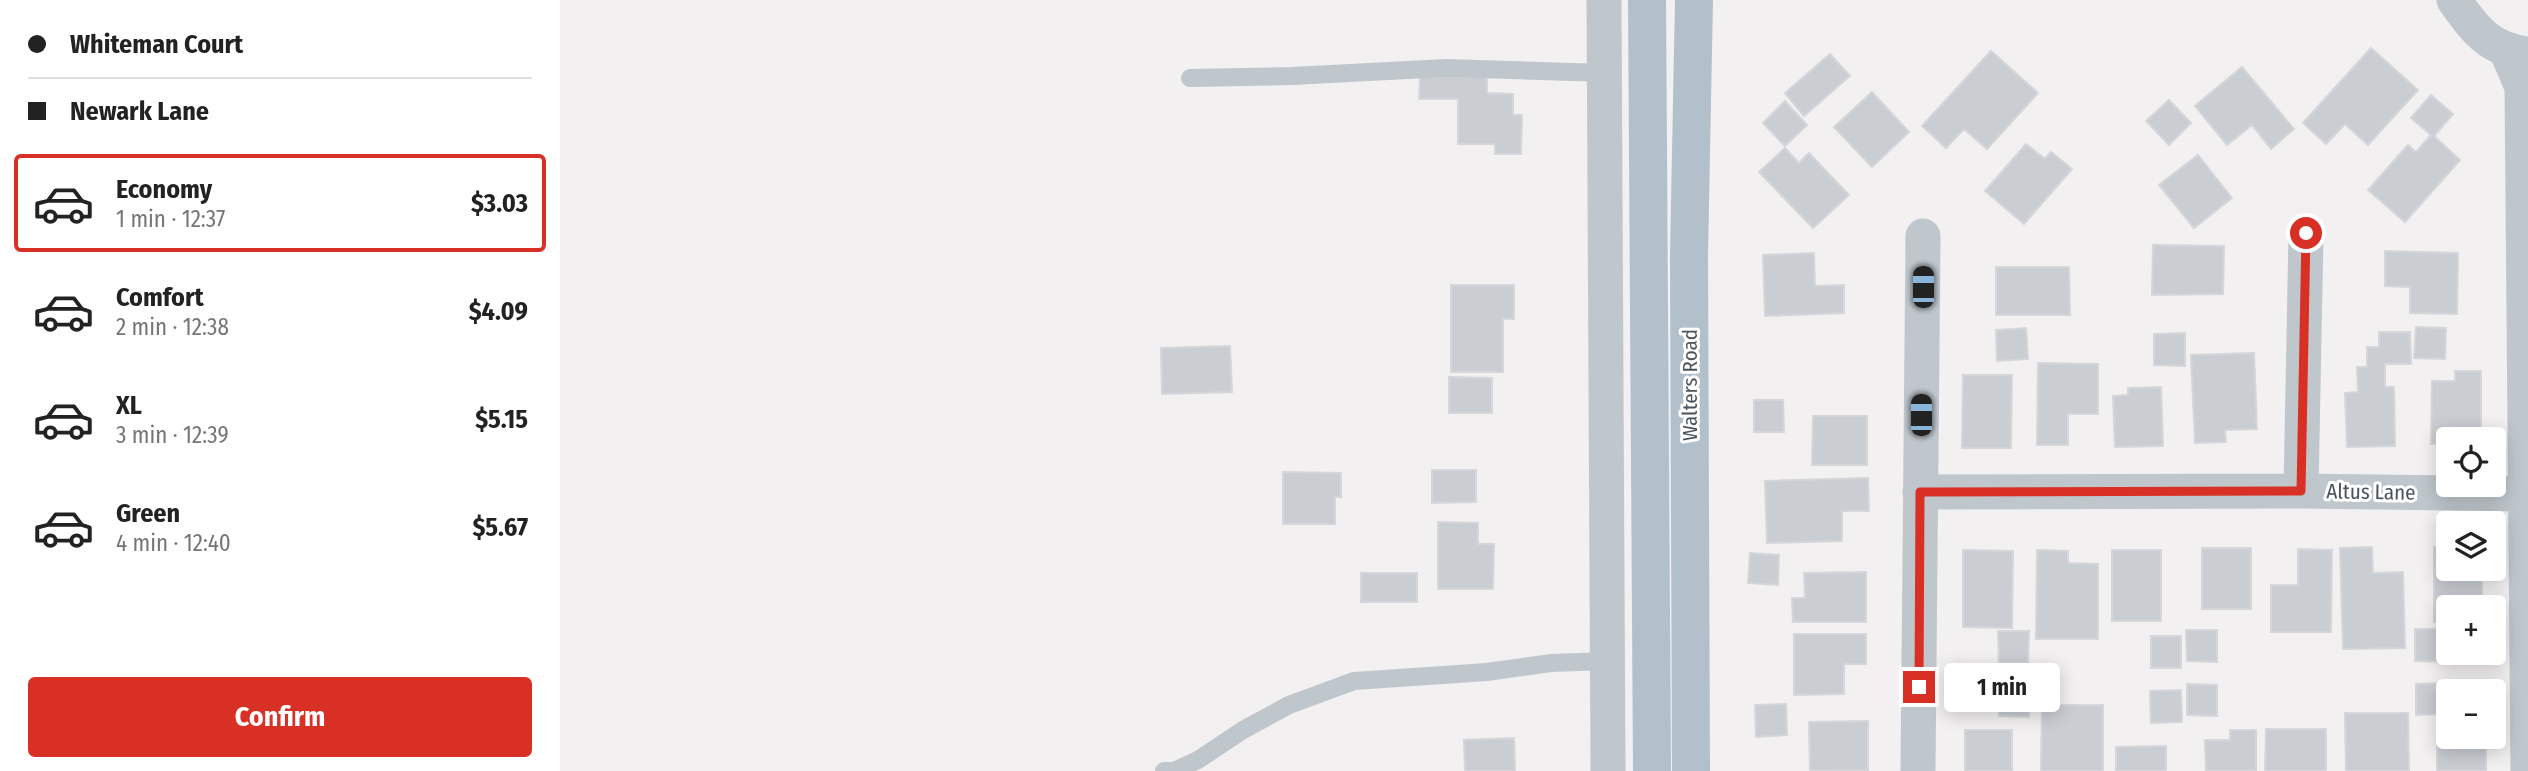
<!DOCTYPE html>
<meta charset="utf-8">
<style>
body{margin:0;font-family:"Fira Sans Condensed",sans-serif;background:#f6f6f6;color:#222;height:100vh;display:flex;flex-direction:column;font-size:26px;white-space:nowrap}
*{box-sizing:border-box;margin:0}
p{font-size:23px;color:#767676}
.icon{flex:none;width:38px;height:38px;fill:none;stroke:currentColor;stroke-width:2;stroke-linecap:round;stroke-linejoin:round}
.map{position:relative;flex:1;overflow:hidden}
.panel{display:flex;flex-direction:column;background:#fff;width:560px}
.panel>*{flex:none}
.banner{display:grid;align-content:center;height:154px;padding:0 28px;background:#fff}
.tools{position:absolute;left:1876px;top:427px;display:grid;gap:14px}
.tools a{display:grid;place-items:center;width:70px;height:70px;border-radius:7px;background:#fff;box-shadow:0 4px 18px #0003;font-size:35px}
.end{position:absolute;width:32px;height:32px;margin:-16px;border:9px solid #d93025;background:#fff;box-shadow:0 0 0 4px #fff}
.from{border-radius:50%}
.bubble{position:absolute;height:49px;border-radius:7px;background:#fff;box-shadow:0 4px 18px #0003;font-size:23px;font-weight:700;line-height:49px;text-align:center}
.car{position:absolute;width:21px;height:42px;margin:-21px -10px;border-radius:9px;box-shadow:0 0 5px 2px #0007;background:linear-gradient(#222 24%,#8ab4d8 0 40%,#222 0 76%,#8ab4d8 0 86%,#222 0)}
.banner b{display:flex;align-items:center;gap:24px;height:66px;font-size:26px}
.banner b+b{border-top:2px solid #e0e0e0}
.banner i{width:18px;height:18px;background:#222}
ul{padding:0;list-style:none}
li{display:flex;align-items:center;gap:21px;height:98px;margin:0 14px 10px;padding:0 14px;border:4px solid transparent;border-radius:7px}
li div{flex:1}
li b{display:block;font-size:26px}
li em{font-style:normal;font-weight:700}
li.active{border-color:#d93025}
li>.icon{width:63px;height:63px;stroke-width:1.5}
.primary-button{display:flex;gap:14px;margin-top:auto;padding:14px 28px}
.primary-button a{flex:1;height:80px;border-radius:7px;background:#d93025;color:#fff;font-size:28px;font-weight:700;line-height:80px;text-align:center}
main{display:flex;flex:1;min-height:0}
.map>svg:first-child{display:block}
</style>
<main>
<section class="panel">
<div class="banner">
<b><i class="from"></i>Whiteman Court</b>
<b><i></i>Newark Lane</b>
</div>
<ul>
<li class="active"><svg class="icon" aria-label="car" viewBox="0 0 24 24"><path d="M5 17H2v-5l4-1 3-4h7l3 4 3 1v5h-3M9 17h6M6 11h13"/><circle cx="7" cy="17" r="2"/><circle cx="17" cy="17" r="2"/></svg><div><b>Economy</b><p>1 min · 12:37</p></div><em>$3.03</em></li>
<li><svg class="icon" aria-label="car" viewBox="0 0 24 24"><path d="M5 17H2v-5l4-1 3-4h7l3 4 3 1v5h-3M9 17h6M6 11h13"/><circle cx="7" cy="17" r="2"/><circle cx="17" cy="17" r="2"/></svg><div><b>Comfort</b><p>2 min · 12:38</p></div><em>$4.09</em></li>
<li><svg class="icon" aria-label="car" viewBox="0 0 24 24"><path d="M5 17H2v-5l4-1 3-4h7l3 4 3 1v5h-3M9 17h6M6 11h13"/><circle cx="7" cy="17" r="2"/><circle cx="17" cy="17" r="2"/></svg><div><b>XL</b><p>3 min · 12:39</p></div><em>$5.15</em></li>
<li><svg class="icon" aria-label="car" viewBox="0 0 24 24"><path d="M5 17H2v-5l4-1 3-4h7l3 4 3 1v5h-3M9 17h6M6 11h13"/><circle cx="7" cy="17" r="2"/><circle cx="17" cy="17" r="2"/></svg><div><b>Green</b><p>4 min · 12:40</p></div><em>$5.67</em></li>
</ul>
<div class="primary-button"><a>Confirm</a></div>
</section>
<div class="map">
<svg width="1968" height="771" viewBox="0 0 1968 771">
<rect width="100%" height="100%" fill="#f2f0f0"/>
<!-- building -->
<path fill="#cacdd2" stroke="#d4d6da" stroke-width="2" d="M1811 48 1858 90 1808 145 1785 124 1766 144 1743 123Z
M1431 51 1478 93 1427 149 1404 129 1386 148 1362 126Z
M1270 54 1290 76 1244 116 1225 93Z
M1682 67 1734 129 1711 149 1692 125 1667 145 1635 106Z
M860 77H927V93L953 94V115H962L961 154H935V144H898V99H859Z
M1312 92 1349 132 1312 167 1274 127Z
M1871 95 1893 114 1874 136 1900 160 1845 222 1808 190 1848 145 1856 152 1871 135 1851 118Z
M1609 100 1631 123 1609 145 1586 121Z
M1225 101 1247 125 1225 146 1203 123Z
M1466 144 1485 159 1491 152 1512 169 1464 224 1425 191Z
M1225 148 1239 163 1249 153 1289 195 1253 228 1199 172Z
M1638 155 1672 198 1634 228 1599 185Z
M1593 245 1664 246 1663 294 1592 295Z
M1825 251 1898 253 1897 314 1850 313V287L1825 286Z
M1254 253 1255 286 1284 285V313L1205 316 1203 255Z
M1436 267H1509L1510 315H1436Z
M891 285H954V319H943V372H891Z
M1856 327 1886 328 1885 359 1854 358Z
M1466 328 1468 359 1437 361 1436 330Z
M1819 332H1850L1851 364H1825V387H1834L1835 446 1787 447 1785 393 1798 392 1797 367H1807V347H1819Z
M1625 333V366L1594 365V334Z
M670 346 672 392 602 394 601 348Z
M1694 353 1697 429 1665 430 1666 442 1635 443 1631 355Z
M1478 363 1538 364V414H1508V445H1477Z
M1895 371H1921V439H1888V444H1871L1872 381H1895Z
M1403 375H1452L1451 448H1402Z
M889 377 932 378V413H889Z
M1601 387 1603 446 1555 447 1553 396 1568 395V388Z
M1194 400H1223L1224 432H1194Z
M1253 416H1307V465H1252Z
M872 470H916V502L872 503Z
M723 472 781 473V497H775V524H723Z
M1308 478 1309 511H1282V541L1207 543 1205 481Z
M878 522 918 523V544H934L933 589H878Z
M1812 547 1813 573 1843 572 1845 648 1783 649 1780 548Z
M1874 547H1888V569H1922V607H1888V622H1874Z
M1642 548H1691V609H1642Z
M1738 549 1772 550 1771 632H1711V585H1738Z
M1403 550 1453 551 1452 628 1403 627Z
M1477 550 1508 551V563L1538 564V639H1476Z
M1552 550H1601V621H1552Z
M1190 553 1219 555 1218 585 1188 583Z
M1306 572V622H1233L1232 598H1245L1244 573Z
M801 573H857V602H801Z
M1855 629H1885V662L1855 661Z
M1626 630H1657V662L1627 661Z
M1438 631H1469L1468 663H1439Z
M1234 634H1306V664H1284V694L1234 695Z
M1591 636H1621V668H1591Z
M1885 683V714L1856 715V684Z
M1627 684 1657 685V716L1627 715Z
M1439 685 1470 686 1469 717 1439 716Z
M1621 690 1622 722 1591 723 1590 691Z
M1226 704 1227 735 1196 737 1195 705Z
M1482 705H1543V771H1481Z
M1785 713H1848L1849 771H1786Z
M1308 721V770L1250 771 1249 722Z
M1706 729H1766V771H1705Z
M1405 730H1452V771H1405Z
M1670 730H1696V771H1646L1645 740H1670Z
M1899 737H1926V771H1877V738Z
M954 738 955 771H905L904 740Z
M1606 746V771H1556V747Z"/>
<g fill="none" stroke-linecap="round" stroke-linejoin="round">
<!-- service -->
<path stroke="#bfc7cd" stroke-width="18" d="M630 78 732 76 886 68 1044 73
M604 771H614L638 760 683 730 729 705 794 681 927 672 991 663 1047 661"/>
<!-- minor -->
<path stroke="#bfc7cd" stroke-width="35" d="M1044 0 1048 771
M1894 0C1915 30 1930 50 1968 54
M1947 52 1962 87 1968 771
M1741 491 1746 233
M1360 492 1741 491 1968 494
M1358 771 1363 236"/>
<!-- primary -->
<path stroke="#b2c0cc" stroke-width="38" d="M1087 0 1092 771
M1131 771 1129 254 1134 0"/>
</g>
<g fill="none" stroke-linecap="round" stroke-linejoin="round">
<!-- route -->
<path stroke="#d93025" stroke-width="9" d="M1359 687 1360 492 1741 491 1746 233"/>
</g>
<g text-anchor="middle" stroke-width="6" stroke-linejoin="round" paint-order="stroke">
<!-- street labels -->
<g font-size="21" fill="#49545c" stroke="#fff">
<text transform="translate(1130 385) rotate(-90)" y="7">Walters Road</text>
<text transform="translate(1811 492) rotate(1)" y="7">Altus Lane</text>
</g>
</g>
</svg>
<div class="tools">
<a><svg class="icon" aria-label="locate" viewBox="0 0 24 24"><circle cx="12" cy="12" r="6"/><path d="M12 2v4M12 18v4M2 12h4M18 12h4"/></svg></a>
<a><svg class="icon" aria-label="layers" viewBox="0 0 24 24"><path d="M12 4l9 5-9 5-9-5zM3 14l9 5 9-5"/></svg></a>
<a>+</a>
<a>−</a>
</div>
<i class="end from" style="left:1746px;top:233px"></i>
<i class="end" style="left:1359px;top:687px"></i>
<div class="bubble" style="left:1384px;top:663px;width:116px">1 min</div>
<i class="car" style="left:1363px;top:287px;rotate:0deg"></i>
<i class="car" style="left:1361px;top:415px;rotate:0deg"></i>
</div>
</main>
